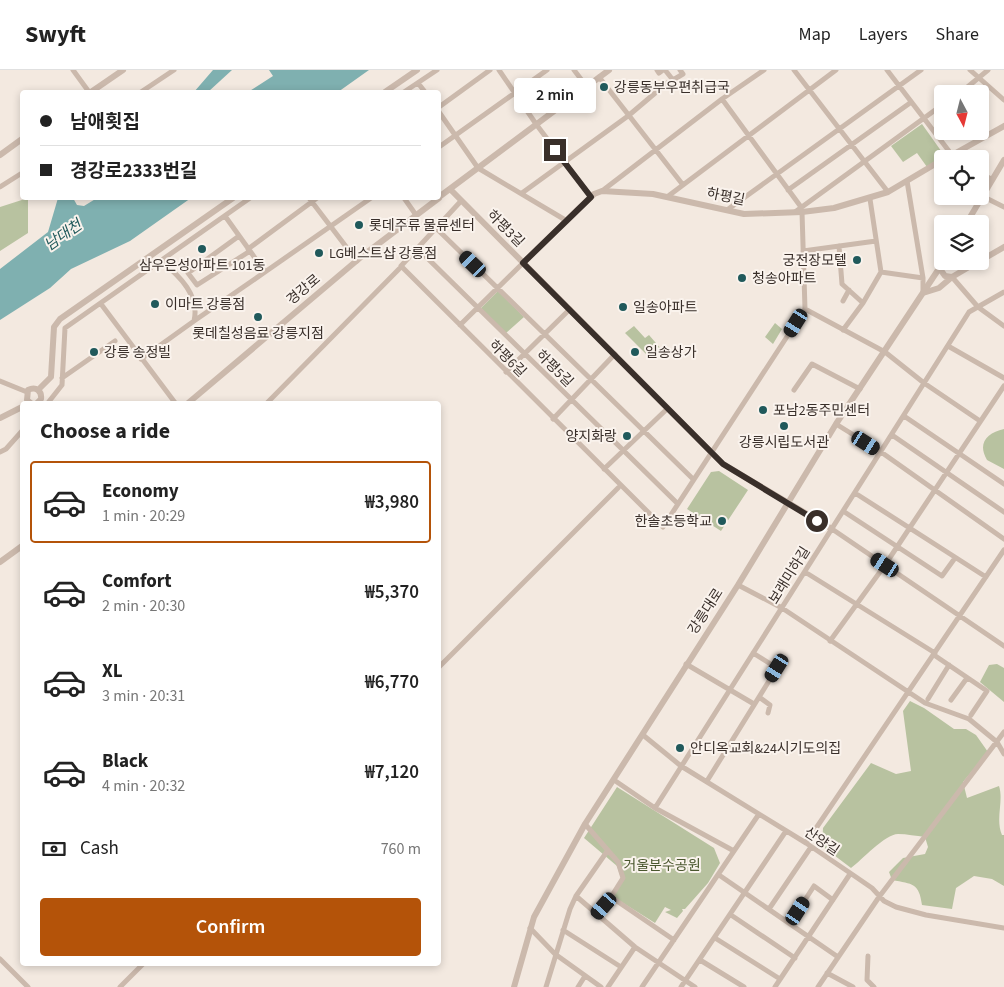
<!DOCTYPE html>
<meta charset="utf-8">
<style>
body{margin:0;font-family:"Source Sans 3","Noto Sans KR",sans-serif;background:#f2f2f2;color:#222;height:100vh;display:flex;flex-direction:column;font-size:19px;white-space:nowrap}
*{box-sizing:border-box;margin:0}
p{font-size:16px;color:#767676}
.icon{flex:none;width:28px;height:28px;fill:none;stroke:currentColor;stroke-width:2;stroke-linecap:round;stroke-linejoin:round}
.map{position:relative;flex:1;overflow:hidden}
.sheet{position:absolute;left:20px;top:331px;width:421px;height:565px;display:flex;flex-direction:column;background:#fff;border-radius:5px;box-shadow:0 2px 8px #0003}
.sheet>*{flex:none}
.guide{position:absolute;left:20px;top:20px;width:421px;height:110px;border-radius:5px;box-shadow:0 2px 8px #0003;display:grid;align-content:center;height:110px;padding:0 20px;background:#fff}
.needle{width:32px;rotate:173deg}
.tools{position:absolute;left:934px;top:15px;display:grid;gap:10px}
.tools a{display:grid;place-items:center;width:55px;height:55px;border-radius:5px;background:#fff;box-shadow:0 2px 8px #0003;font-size:25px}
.end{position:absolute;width:22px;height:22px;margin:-11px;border:6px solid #392f2a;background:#fff;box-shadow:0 0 0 2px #fff}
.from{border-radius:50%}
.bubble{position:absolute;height:35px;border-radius:5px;background:#fff;box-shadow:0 2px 8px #0003;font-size:16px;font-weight:600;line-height:35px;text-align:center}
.car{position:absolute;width:15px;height:30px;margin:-15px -8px;border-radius:6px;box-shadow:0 0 4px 1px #0007;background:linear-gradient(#222 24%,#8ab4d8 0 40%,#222 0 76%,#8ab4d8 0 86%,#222 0)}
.guide b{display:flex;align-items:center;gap:18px;height:48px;font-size:19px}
.guide b+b{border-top:1px solid #e0e0e0}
.guide i{width:12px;height:12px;background:#222}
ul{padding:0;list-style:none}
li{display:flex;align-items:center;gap:15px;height:82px;margin:0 10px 8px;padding:0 10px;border:2px solid transparent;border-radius:5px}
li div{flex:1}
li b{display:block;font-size:19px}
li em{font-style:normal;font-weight:600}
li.selected{border-color:#b45309}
li>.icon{width:45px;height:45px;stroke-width:1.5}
h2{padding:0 20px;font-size:22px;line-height:60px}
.pay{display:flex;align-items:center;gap:12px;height:55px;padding:0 20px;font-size:19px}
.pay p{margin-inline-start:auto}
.primary-button{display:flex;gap:10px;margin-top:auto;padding:10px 20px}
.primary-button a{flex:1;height:58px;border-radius:5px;background:#b45309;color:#fff;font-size:20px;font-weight:600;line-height:58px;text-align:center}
header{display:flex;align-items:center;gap:30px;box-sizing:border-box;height:70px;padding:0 25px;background:#fff;border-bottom:1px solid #e0e0e0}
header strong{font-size:24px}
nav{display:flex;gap:28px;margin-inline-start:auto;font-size:18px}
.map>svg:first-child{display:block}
</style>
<header>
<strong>Swyft</strong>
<nav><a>Map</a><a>Layers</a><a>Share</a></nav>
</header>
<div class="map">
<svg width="1004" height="917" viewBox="0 0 1004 917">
<rect width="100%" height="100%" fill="#f3e9e0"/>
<!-- green -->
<path fill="#b8c2a0" d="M922 54 944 85 927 97 917 83 903 92 891 76Z
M28 128V163L0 181V137Z
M498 221 524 247 506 263 481 238Z
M775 253 782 259 773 274 765 267Z
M634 256 645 268 649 265 662 280 652 290 625 263Z
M1004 359V399L987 390C977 373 987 363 1004 359Z
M719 401 748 420 721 461 687 439 711 402Z
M997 594 1004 598V632L980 612 989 595Z
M910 631 924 638 954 659H966L976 665 988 682 963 712 967 728 999 716C1004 731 995 749 1002 765H1004V816L992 809 974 806 956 818 952 839 922 835C919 813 913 814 892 810L889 802 903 788 925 784 928 777 925 767C916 766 907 764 898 764 885 764 862 790 851 798L822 776 823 758 871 693 896 704 911 701 903 641Z
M617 717 714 778 720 793 708 813 685 839H682L683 841 677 848 665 842 671 840 665 837 655 853 612 826 621 808 617 796 584 768Z"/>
<!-- water -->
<path fill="#7fb0b0" d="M213 0H232L208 22H194Z
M269 0H369L338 22H248L273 6Z
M58 128H73L77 135 84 136 97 128H191L130 171 71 199 50 218 0 250V199L48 162Z"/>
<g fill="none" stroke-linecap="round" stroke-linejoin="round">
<!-- minor -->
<path stroke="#cbb9ac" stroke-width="5" d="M73 0 89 22
M499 0 536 54 591 127
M574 0 587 17
M657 0 659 3 663 0
M665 0 673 10 683 4 680 0
M794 0 888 122
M887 0 955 89
M970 0 1004 30
M599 7 683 115
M418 13 425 22
M141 22 174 0
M404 22 437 0
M959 24 988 0
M722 29 801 137
M439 37 490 0
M439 42 478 98 567 151
M439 77 547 0
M980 103 991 109
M907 111 923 208V223
M0 117 22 103
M788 120 910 33
M602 121 722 29 764 0
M522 123 628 46 667 13
M982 126 1004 137
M667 127 836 0
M309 128 357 191
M404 128 416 145
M461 131 401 196 663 457 805 239 802 142
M727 140 921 0
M795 142 942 35
M225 146 265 202 371 128
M436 158 693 409
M239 166 188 203 197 215 250 181
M839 176 842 214 863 233
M417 178 678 434
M248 179 317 128
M803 181 876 171
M881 202 923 208
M952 207 978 237 1004 256
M843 231 849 220
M101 234 176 334
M805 239 885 282 924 313 980 351
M194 251 265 202
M460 255 523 193
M843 260 863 233 881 202 870 129
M948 276 1004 308
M141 289 194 251C200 226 180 206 161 191
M506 302 570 239
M62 308 115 271
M0 311 27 322
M794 320 812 294 860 319
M47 334 62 315 65 258 250 128
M266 334 399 199
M904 346 1004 414
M553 349 615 284
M836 354 881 382 1004 469
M892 365 1004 442
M0 382 6 379 22 361
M604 399 668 338
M855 423 986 507
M843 441 942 506 955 488
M832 459 1004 576
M805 502 935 583
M738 515 782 538 925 633 969 649 997 672 1004 684
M830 571 885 495 1004 316
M934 585 987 621 971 645
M686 594 754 634
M439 597 618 418
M759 627 770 635 768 643
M928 629 949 595
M951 630 967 608
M643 665 681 696 806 773 856 807 872 818 884 831 896 837 926 845 1004 858
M614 710 655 738 734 781
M707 711 777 598 753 583
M655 738 969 242 1004 222
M585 754 618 792 623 808 611 827 597 844
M806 773 1004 480
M719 805 838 887
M576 826 635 877 695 917
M611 827 674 870
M769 839 811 777
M731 845 795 888
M790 853 814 816 833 830
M530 858 555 884 601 917
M563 860 621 897
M715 868 780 909
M868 886 867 910 874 917
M0 889 28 917
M700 890 744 917
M827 903 853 917
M120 917 143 894
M546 917 570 839 576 826 608 780
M578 917 585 906
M608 917 635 877
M642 917 759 744
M681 917 786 761
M775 917 850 804
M818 917 879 827 1004 662"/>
<!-- tertiary -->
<path stroke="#cbb9ac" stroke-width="6" d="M91 22 123 0
M385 22 417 0
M0 85 22 69
M945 89 1004 56
M450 119 723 394 832 459
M439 127 609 0
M966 154 1004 90
M980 191 1004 177
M523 193 594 124 602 121 653 124 744 144 802 142 834 138 888 122 942 90
M940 199 945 206 952 207 979 191
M923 223 939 218 952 207
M38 320 51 307 54 257 60 249 233 128
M32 334 27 330 28 320C36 316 42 321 41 329L36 334
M187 334 361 187 439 128
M0 348 22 337
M0 492 22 476
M514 917 534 847 585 754 738 515 836 354 944 191"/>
</g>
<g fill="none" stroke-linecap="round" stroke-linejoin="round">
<!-- route -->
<path stroke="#392f2a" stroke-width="6" d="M555 80 591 127 523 193 723 394 817 451"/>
</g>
<!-- markers -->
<g fill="#20595b" stroke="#faf3ed" stroke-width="2">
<circle cx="604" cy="17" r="5"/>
<circle cx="359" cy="155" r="5"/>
<circle cx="202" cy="179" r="5"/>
<circle cx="319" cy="183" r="5"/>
<circle cx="857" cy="190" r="5"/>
<circle cx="742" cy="208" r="5"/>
<circle cx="155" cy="234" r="5"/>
<circle cx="623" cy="237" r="5"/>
<circle cx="258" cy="247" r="5"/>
<circle cx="94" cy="282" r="5"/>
<circle cx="635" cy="282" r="5"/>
<circle cx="763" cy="340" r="5"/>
<circle cx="784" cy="356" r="5"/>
<circle cx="627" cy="366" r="5"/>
<circle cx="722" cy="451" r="5"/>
<circle cx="680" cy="678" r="5"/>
</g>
<g text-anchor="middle" stroke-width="4" stroke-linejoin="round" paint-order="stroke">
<!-- poi labels -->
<g font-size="14" fill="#392f2a" stroke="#faf3ed" text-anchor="start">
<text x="614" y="22">강릉동부우편취급국</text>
<text x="369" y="160">롯데주류 물류센터</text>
<text x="329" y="188">LG베스트샵 강릉점</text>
<text x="847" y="195" text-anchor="end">궁전장모텔</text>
<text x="202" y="200" text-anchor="middle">삼우은성아파트 101동</text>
<text x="752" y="213">청송아파트</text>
<text x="165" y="239">이마트 강릉점</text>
<text x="633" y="242">일송아파트</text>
<text x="258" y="268" text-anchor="middle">롯데칠성음료 강릉지점</text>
<text x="104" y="287">강릉 송정빌</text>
<text x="645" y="287">일송상가</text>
<text x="773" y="345">포남2동주민센터</text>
<text x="617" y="371" text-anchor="end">양지화랑</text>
<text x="784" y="377" text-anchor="middle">강릉시립도서관</text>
<text x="712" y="456" text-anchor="end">한솔초등학교</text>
<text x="690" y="683">안디옥교회&amp;24시기도의집</text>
</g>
<!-- street labels -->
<g font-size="14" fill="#392f2a" stroke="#faf3ed">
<text transform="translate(726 126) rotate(11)" y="5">하평길</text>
<text transform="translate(506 158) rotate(45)" y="5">하평3길</text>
<text transform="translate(303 219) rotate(-40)" y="5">경강로</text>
<text transform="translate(508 288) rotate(45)" y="5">하평6길</text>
<text transform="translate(555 298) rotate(45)" y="5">하평5길</text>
<text transform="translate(789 505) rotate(-58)" y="5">보래미하길</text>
<text transform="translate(705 541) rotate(-57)" y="5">강릉대로</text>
<text transform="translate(822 771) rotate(34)" y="5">산양길</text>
</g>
<!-- park labels -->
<g font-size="14" fill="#4a572e" stroke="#faf3ed">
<text x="662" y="800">거울분수공원</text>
</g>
<!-- water labels -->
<g font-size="15" font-style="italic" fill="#20595b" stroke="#faf3ed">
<text transform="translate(63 165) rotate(-35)" y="5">남대천</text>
</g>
</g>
</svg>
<div class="tools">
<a><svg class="needle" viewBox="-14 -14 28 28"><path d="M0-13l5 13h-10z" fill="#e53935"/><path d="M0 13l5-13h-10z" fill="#767676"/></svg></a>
<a><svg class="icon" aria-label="locate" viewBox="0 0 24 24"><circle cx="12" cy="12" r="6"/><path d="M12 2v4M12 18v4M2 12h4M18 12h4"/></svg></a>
<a><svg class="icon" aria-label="layers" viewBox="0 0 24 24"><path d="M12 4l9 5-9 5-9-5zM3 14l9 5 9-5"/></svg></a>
</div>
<i class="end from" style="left:817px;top:451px"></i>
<i class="end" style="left:555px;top:80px"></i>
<div class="bubble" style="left:514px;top:8px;width:82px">2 min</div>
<i class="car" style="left:473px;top:194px;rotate:314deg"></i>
<i class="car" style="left:796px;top:253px;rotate:212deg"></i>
<i class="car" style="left:866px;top:373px;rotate:122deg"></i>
<i class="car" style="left:885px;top:495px;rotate:303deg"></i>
<i class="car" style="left:777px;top:598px;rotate:212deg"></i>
<i class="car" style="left:604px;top:836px;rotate:221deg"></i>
<i class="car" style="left:798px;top:841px;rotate:33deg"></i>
<div class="guide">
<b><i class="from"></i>남애횟집</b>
<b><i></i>경강로2333번길</b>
</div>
<section class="sheet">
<h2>Choose a ride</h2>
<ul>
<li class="selected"><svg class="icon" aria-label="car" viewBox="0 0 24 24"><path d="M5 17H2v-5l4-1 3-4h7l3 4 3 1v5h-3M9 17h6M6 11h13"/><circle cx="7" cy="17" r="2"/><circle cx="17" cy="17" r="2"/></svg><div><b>Economy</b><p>1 min · 20:29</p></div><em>₩3,980</em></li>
<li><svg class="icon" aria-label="car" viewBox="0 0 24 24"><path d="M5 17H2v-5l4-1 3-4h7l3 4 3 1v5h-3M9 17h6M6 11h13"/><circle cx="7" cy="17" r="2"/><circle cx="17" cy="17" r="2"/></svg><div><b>Comfort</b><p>2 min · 20:30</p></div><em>₩5,370</em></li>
<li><svg class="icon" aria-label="car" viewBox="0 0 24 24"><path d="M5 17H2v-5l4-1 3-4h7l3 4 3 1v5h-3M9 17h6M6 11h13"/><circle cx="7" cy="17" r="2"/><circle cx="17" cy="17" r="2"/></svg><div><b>XL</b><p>3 min · 20:31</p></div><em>₩6,770</em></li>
<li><svg class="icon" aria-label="car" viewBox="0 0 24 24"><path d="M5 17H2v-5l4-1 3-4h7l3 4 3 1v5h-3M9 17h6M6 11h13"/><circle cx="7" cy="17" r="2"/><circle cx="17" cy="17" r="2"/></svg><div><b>Black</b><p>4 min · 20:32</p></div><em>₩7,120</em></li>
</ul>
<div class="pay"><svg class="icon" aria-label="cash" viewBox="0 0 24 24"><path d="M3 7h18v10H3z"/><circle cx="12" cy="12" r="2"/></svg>Cash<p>760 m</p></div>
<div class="primary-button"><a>Confirm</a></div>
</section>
</div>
